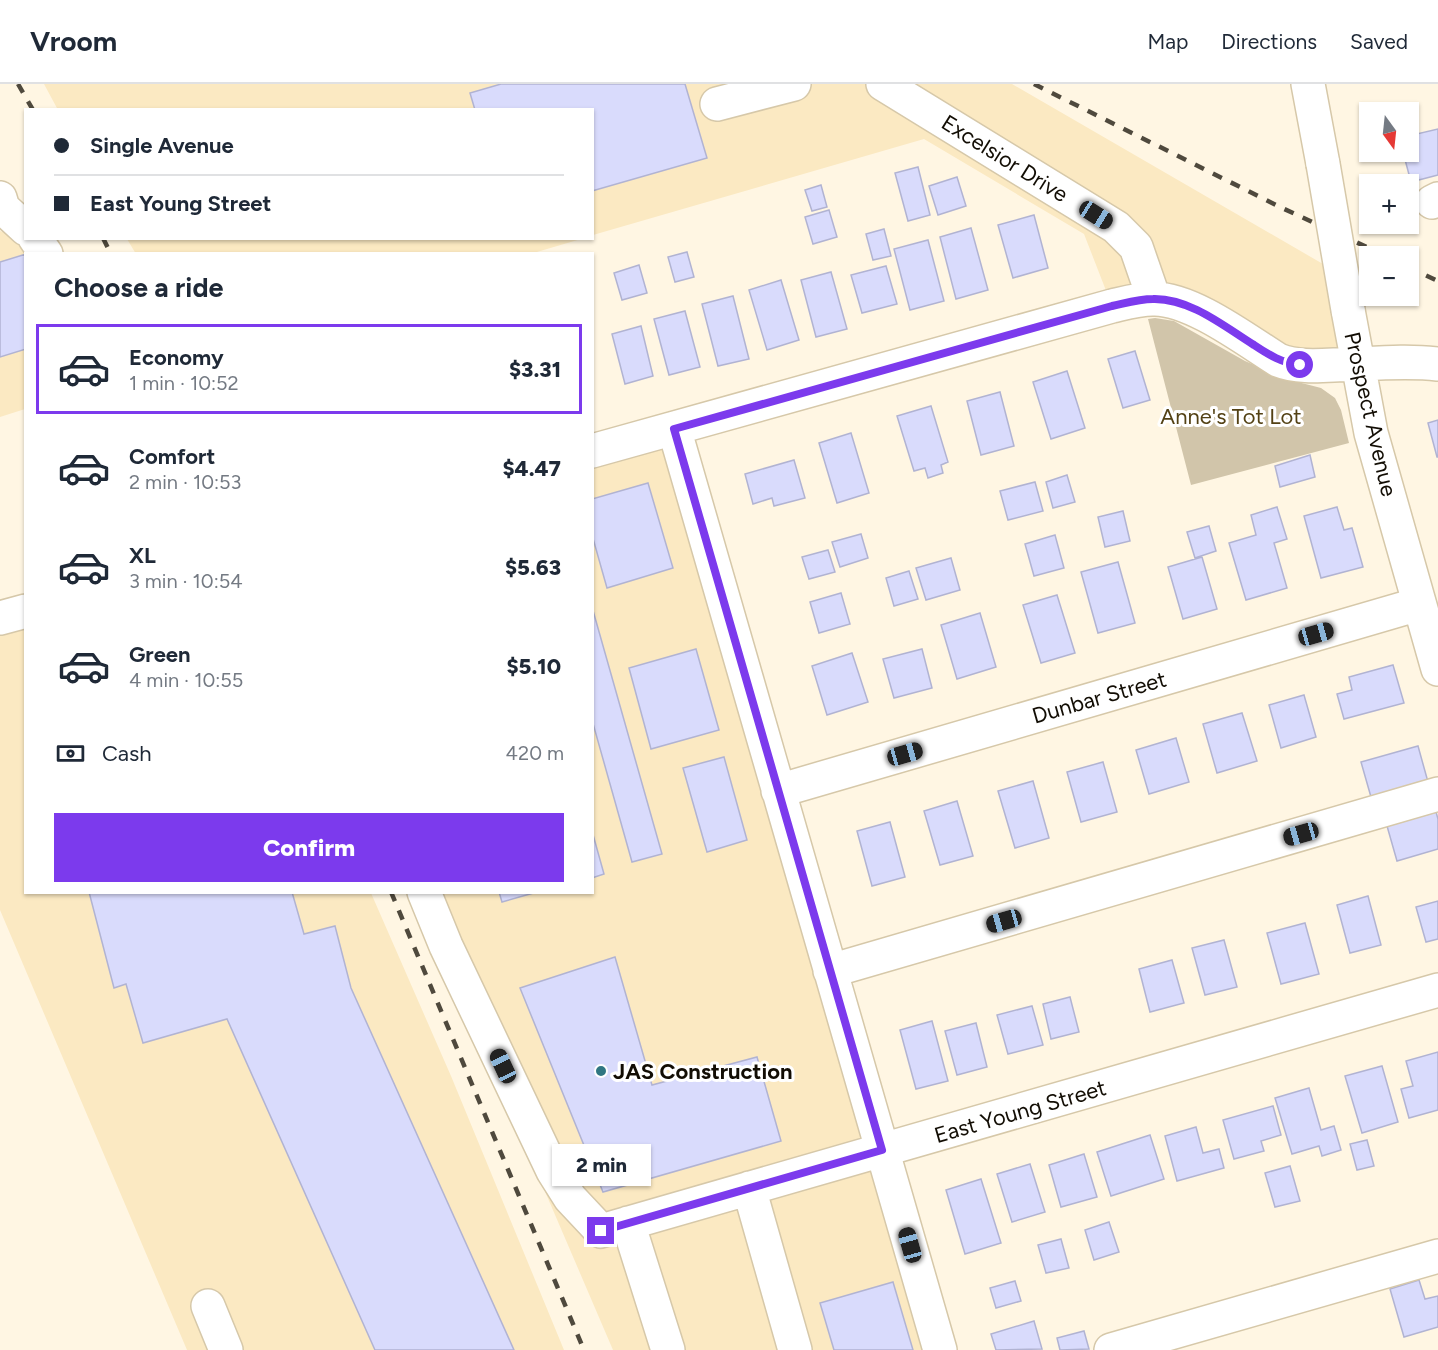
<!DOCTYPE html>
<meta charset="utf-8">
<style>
body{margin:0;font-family:Figtree,sans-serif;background:#f6f6f7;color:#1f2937;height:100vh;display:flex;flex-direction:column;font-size:22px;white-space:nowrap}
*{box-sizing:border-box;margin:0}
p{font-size:20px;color:#747a83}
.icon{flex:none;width:33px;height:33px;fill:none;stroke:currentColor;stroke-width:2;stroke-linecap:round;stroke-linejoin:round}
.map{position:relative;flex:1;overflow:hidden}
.details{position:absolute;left:24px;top:168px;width:570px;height:642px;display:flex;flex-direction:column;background:#fff;border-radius:0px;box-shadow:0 2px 4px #0004}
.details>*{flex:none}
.top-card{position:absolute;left:24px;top:24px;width:570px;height:132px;border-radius:0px;box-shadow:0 2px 4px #0004;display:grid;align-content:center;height:132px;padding:0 30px;background:#fff}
.needle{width:39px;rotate:165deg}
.controls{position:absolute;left:1359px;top:18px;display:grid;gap:12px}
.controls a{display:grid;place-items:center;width:60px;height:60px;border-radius:0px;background:#fff;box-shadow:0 2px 4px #0004;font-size:30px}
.end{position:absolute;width:27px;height:27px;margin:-14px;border:8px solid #7c3aed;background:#fff;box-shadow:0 0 0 3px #fff}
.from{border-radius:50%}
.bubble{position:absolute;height:42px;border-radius:0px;background:#fff;box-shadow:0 2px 4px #0004;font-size:20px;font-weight:800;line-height:42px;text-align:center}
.car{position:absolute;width:18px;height:36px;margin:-18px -9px;border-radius:8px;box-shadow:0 0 4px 2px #0007;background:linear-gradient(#222 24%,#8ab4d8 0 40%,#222 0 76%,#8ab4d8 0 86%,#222 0)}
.top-card b{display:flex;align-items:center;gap:21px;height:57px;font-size:22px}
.top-card b+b{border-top:2px solid #e0e1e3}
.top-card i{width:15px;height:15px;background:#1f2937}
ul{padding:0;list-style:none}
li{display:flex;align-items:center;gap:18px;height:90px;margin:0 12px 9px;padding:0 18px;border:3px solid transparent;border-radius:0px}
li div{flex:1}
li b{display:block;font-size:22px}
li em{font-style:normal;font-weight:800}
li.selected{border-color:#7c3aed}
li>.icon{width:54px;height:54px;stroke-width:1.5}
h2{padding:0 30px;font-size:27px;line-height:72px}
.pay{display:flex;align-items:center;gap:15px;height:66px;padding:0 30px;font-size:22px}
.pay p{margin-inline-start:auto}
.button{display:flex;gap:12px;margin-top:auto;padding:12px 30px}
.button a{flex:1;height:69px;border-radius:0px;background:#7c3aed;color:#fff;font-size:24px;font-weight:800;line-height:69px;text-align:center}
header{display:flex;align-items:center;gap:36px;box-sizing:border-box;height:84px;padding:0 30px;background:#fff;border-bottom:2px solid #e0e1e3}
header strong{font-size:28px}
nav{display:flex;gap:33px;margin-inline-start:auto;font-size:21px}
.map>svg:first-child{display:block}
</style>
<header>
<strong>Vroom</strong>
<nav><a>Map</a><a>Directions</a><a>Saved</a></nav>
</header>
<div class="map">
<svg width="1438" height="1266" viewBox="0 0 1438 1266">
<rect width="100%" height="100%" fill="#fff6e3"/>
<!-- built -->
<path fill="#fbe9c2" d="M44 0H1012L1342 191 1359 280 1312 282 1208 233 1112 222 1084 150 924 55 593 151 592 26H58Z
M0 147 10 151 32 169 26 170 25 325 0 333Z
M127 155H581L530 170H136Z
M674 344 940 1266H613L417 809 592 808 593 367Z
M25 527 26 808 371 809 451 992 564 1266H187L0 826V534Z"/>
<!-- green -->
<path fill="#d1c5aa" d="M1155 234 1174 237 1245 277 1286 295 1321 304 1335 314 1341 326 1349 359 1191 401 1148 235Z"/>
<!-- building -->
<path fill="#d9dbfc" stroke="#b1b3d2" stroke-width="1.5" d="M501 0H685L707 74 592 107V26H475L470 9Z
M1438 45V91L1411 98 1403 68H1408V52Z
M918 83 930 131 908 137 895 89Z
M957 93 966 122 938 131 929 102Z
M821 101 827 123 812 127 805 106Z
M829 126 837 153 813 160 805 133Z
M1034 131 1048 184 1013 194 998 141Z
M971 144 988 206 956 215 940 153Z
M884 145 891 172 873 176 866 150Z
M928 156 944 217 910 226 894 165Z
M687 168 694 193 675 198 668 173Z
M26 170V265L0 273V178Z
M639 181 647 209 622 216 614 189Z
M886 182 897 220 862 229 851 191Z
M831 188 847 245 816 253 801 196Z
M781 196 799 256 767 266 749 206Z
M733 212 749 275 718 282 702 220Z
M685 227 700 283 669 291 654 235Z
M641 242 653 292 625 300 612 250Z
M1135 267 1150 316 1123 324 1108 275Z
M1067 287 1085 344 1051 355 1033 298Z
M1000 308 1014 362 981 371 967 317Z
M931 322 948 378 941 381 943 389 928 394 925 384 914 387 897 332Z
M1438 336V373H1437L1428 339Z
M851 349 869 409 837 419 819 359Z
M1310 371 1315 393 1280 403 1275 382Z
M794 376 805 414 774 422 772 414 753 420 745 390Z
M1067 391 1075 418 1053 424 1046 398Z
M1035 398 1043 427 1008 436 1000 407Z
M648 399 673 484 607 504 592 451V415Z
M1277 423 1287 455 1274 459 1287 504 1246 516 1229 459 1256 451 1251 431Z
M1337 423 1344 446 1352 444 1363 483 1321 494 1304 432Z
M1123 427 1130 457 1105 463 1098 433Z
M1209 442 1216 467 1195 474 1187 448Z
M861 450 868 474 840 483 832 458Z
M1055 451 1064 484 1034 492 1025 460Z
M828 466 835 488 809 495 802 473Z
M1202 473 1217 525 1183 535 1168 483Z
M951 474 960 506 926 516 916 484Z
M1118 478 1135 539 1098 549 1081 488Z
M909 487 918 515 894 522 886 494Z
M841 509 850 540 819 549 810 518Z
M1057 511 1075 569 1041 579 1023 521Z
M592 523 662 770 632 778 592 636Z
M980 529 996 583 957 595 941 541Z
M696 565 719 646 651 665 629 584Z
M922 565 932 604 894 614 883 575Z
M852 569 868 618 827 631 812 582Z
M1393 581 1404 619 1344 635 1337 610 1352 606 1349 593Z
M1304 611 1316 653 1281 664 1269 621Z
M1242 629 1257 677 1217 689 1203 640Z
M1176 654 1189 698 1149 710 1136 666Z
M1418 662 1428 698 1371 713 1361 678Z
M724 673 747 756 707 768 683 684Z
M1103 678 1117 728 1081 738 1067 688Z
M1033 697 1049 754 1015 764 998 707Z
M957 717 973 772 940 781 924 727Z
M1436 728 1438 735V765L1397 777 1387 742Z
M890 738 905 793 872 802 857 747Z
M592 747 604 790 592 794Z
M89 808H292L304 850 335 842 351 904 514 1266H375L227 935 143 959 126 900 114 904Z
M499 808H537L502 818Z
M1368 812 1381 861 1350 869 1337 821Z
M1438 817V855L1426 858 1416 823Z
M1305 839 1319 890 1281 900 1267 849Z
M1224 856 1237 903 1205 911 1192 864Z
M615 873 652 1001 757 973 781 1057 603 1108 520 904Z
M1172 876 1184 919 1150 928 1139 885Z
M1070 913 1079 948 1051 955 1043 920Z
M1032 922 1043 961 1008 970 997 931Z
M932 937 948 997 916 1005 900 946Z
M976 939 987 983 957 991 945 947Z
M1438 968V1026L1409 1034 1401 1005 1413 1002 1406 977Z
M1382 982 1398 1038 1362 1049 1345 992Z
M1309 1004 1321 1046 1334 1042 1341 1066 1322 1072 1319 1062 1292 1070 1275 1014Z
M1273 1022 1281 1051 1261 1057 1264 1067 1234 1075 1223 1036Z
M1196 1043 1203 1069 1219 1065 1224 1084 1177 1097 1165 1052Z
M1150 1051 1164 1095 1111 1112 1097 1068Z
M1367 1056 1374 1082 1357 1086 1350 1060Z
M1084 1070 1097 1113 1061 1123 1049 1081Z
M1030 1080 1045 1128 1012 1138 997 1090Z
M1290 1082 1300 1117 1275 1123 1265 1089Z
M981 1095 1001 1159 965 1170 946 1106Z
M1109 1138 1119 1168 1094 1176 1085 1146Z
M1061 1155 1069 1184 1046 1189 1038 1161Z
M1419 1196 1425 1215 1438 1212V1243L1404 1253 1390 1205Z
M1015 1197 1021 1217 996 1224 990 1204Z
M893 1198 913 1266H834L820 1219Z
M1034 1237 1042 1265 996 1266 991 1250Z
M1084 1247 1089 1265 1060 1266 1057 1254Z"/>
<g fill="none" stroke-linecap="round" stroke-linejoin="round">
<!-- minor casing -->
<g stroke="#d6c8a9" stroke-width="36">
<path id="minor" d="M883 0 1116 143 1136 163 1154 215
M1308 0 1323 80
M717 20 794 0
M0 114 3 124 26 145
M1432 118 1438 115
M35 154 46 170
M1348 226 1371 349 1438 585
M674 344 940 1266
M592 367 1112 222C1125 219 1139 215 1153 215 1191 214 1246 256 1278 276 1296 283 1315 282 1334 281 1369 280 1404 276 1438 280
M0 534 26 527
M778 707 1419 520
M424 808 446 862 553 1087 570 1114 601 1147 1438 906
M830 887 1438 710
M749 1104 795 1266
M628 1139 668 1266
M208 1222 226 1266
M1111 1266 1438 1172"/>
</g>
<!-- minor -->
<use href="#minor" stroke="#fff" stroke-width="33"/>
<!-- rail -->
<path stroke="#4f493d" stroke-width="4.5" stroke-dasharray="10 10" stroke-linecap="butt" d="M18 0 33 26
M1034 0 1280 123 1386 172
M103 154 111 170
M1408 183 1438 197
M391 808 584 1266"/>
<!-- minor-bridge casing -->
<g stroke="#d6c8a9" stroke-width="36" stroke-linecap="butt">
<path id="minor-bridge" d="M1323 80 1348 226"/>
</g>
<!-- minor-bridge -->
<use href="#minor-bridge" stroke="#fff" stroke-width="33"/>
</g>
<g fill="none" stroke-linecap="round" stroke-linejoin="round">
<!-- route -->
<path stroke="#7c3aed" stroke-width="8" d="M601 1147 882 1066 674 345 1112 222C1126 219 1139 215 1153 215 1190 214 1225 243 1254 261 1269 271 1282 279 1300 281"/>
</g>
<!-- markers -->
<circle fill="#307682" stroke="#fff" stroke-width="2" cx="601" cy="987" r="6"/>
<g text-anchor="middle" stroke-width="6" stroke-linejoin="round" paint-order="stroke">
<!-- street labels -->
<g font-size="22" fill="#120d04" stroke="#fff">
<text transform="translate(1005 74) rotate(32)" y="8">Excelsior Drive</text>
<text transform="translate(1371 330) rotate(77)" y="8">Prospect Avenue</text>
<text transform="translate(1099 613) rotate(-16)" y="8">Dunbar Street</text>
<text transform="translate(1020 1027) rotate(-16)" y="8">East Young Street</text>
</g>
<!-- park labels -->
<g font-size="22" fill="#534114" stroke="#fff">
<text x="1231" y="340">Anne's Tot Lot</text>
</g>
<!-- poi labels -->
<g font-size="22" font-weight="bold" fill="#120d04" stroke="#fff" text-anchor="start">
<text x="613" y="995">JAS Construction</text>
</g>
</g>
</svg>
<div class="controls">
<a><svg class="needle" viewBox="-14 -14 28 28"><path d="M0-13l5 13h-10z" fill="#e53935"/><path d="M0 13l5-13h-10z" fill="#747a83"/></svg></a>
<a>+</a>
<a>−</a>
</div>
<i class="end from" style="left:1300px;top:281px"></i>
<i class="end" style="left:601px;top:1147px"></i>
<div class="bubble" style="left:552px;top:1060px;width:99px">2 min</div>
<i class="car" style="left:1096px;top:131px;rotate:122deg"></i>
<i class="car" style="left:1316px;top:550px;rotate:74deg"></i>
<i class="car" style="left:905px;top:670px;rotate:74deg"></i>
<i class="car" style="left:1301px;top:750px;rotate:254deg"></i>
<i class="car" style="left:1004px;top:837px;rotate:254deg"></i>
<i class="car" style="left:503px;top:982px;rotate:335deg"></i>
<i class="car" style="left:910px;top:1161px;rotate:344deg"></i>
<div class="top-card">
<b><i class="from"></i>Single Avenue</b>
<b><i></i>East Young Street</b>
</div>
<section class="details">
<h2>Choose a ride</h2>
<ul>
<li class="selected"><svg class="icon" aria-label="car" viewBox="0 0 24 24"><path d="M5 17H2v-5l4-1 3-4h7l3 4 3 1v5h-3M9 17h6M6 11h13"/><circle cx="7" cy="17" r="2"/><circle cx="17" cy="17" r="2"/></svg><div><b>Economy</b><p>1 min · 10:52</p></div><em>$3.31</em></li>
<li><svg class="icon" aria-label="car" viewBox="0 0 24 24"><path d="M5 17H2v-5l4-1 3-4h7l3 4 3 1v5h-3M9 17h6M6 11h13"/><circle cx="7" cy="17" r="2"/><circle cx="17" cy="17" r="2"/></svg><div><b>Comfort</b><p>2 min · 10:53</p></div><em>$4.47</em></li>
<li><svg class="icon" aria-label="car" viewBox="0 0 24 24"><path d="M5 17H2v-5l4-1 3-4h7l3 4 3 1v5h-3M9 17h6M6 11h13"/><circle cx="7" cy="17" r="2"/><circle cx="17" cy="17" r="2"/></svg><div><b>XL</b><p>3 min · 10:54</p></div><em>$5.63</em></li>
<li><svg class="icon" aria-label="car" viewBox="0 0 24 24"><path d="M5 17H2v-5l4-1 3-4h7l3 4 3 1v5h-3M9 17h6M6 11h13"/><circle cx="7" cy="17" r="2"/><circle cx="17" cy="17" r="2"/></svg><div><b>Green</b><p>4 min · 10:55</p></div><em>$5.10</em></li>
</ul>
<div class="pay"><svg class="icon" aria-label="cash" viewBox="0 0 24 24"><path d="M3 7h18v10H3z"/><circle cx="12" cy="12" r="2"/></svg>Cash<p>420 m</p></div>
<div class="button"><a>Confirm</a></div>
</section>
</div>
